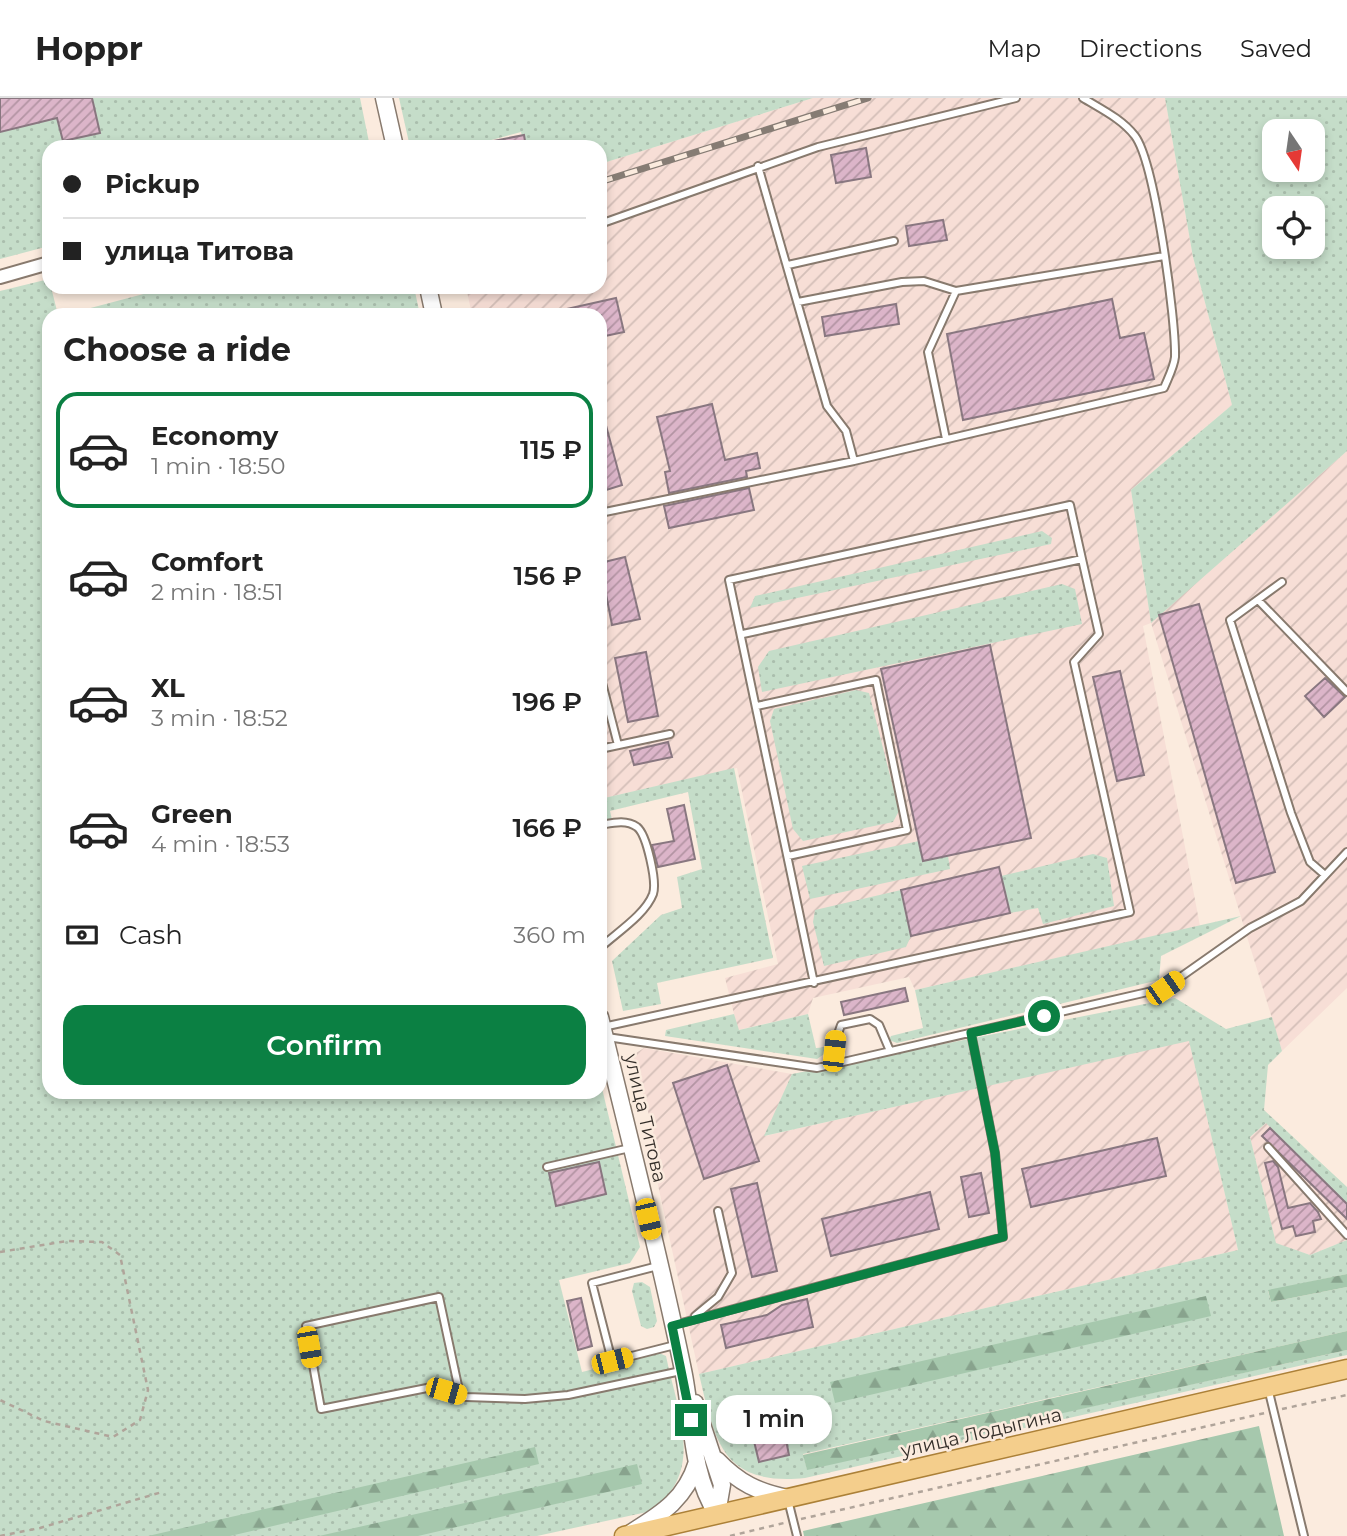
<!DOCTYPE html>
<meta charset="utf-8">
<style>
body{margin:0;font-family:Montserrat,sans-serif;background:#f6f6f6;color:#222;height:100vh;display:flex;flex-direction:column;font-size:26px;white-space:nowrap}
*{box-sizing:border-box;margin:0}
p{font-size:23px;color:#767676}
.icon{flex:none;width:38px;height:38px;fill:none;stroke:currentColor;stroke-width:2;stroke-linecap:round;stroke-linejoin:round}
.map{position:relative;flex:1;overflow:hidden}
.side{position:absolute;left:42px;top:210px;width:565px;height:791px;display:flex;flex-direction:column;background:#fff;border-radius:21px;box-shadow:0 4px 10px #0003}
.side>*{flex:none}
.guide{position:absolute;left:42px;top:42px;width:565px;height:154px;border-radius:21px;box-shadow:0 4px 10px #0003;display:grid;align-content:center;height:154px;padding:0 21px;background:#fff}
.needle{width:46px;rotate:167deg}
.buttons{position:absolute;left:1262px;top:21px;display:grid;gap:14px}
.buttons a{display:grid;place-items:center;width:63px;height:63px;border-radius:14px;background:#fff;box-shadow:0 4px 10px #0003;font-size:35px}
.end{position:absolute;width:32px;height:32px;margin:-16px;border:9px solid #0b8043;background:#fff;box-shadow:0 0 0 4px #fff}
.from{border-radius:50%}
.bubble{position:absolute;height:49px;border-radius:21px;background:#fff;box-shadow:0 4px 10px #0003;font-size:23px;font-weight:600;line-height:49px;text-align:center}
.car{position:absolute;width:21px;height:42px;margin:-21px -10px;border-radius:9px;box-shadow:0 0 5px 2px #0007;background:linear-gradient(#f5c518 24%,#345 0 40%,#f5c518 0 76%,#345 0 86%,#f5c518 0)}
.guide b{display:flex;align-items:center;gap:24px;height:66px;font-size:26px}
.guide b+b{border-top:2px solid #e0e0e0}
.guide i{width:18px;height:18px;background:#222}
ul{padding:0;list-style:none}
li{display:flex;align-items:center;gap:21px;height:116px;margin:0 14px 10px;padding:0 7px;border:4px solid transparent;border-radius:21px}
li div{flex:1}
li b{display:block;font-size:26px}
li em{font-style:normal;font-weight:600}
li.active{border-color:#0b8043}
li>.icon{width:63px;height:63px;stroke-width:1.5}
h2{padding:0 21px;font-size:32px;line-height:84px}
.pay{display:flex;align-items:center;gap:18px;height:77px;padding:0 21px;font-size:26px}
.pay p{margin-inline-start:auto}
.action{display:flex;gap:14px;margin-top:auto;padding:14px 21px}
.action a{flex:1;height:80px;border-radius:21px;background:#0b8043;color:#fff;font-size:28px;font-weight:600;line-height:80px;text-align:center}
header{display:flex;align-items:center;gap:42px;box-sizing:border-box;height:98px;padding:0 35px;background:#fff;border-bottom:2px solid #e0e0e0}
header strong{font-size:33px}
nav{display:flex;gap:38px;margin-inline-start:auto;font-size:24px}
.map>svg:first-child{display:block}
</style>
<header>
<strong>Hoppr</strong>
<nav><a>Map</a><a>Directions</a><a>Saved</a></nav>
</header>
<div class="map">
<svg width="1347" height="1438" viewBox="0 0 1347 1438">
<defs>
<pattern id="industrial-furrows" width="10" height="10" patternUnits="userSpaceOnUse" patternTransform="scale(1.75)"><rect width="10" height="10" fill="#f7ded6"/><path d="M-1 1l2-2M0 10L10 0M9 11l2-2" fill="none" stroke="#d4bfb8"/></pattern>
<pattern id="grass-dots" width="8" height="8" patternUnits="userSpaceOnUse" patternTransform="scale(1.75)"><rect width="8" height="8" fill="#c5ddc9"/><path d="M2 2h.1M6 6h.1" fill="none" stroke="#aabead" stroke-width="1.8" stroke-linecap="round"/></pattern>
<pattern id="forest-firs" width="22" height="20" patternUnits="userSpaceOnUse" patternTransform="scale(1.75)"><rect width="22" height="20" fill="#a6c8ad"/><path d="M5 1l3.5 6h-7zM16 11l3.5 6h-7z" fill="#88a38d"/></pattern>
<pattern id="building-hatch" width="6" height="6" patternUnits="userSpaceOnUse" patternTransform="scale(1.75)"><rect width="6" height="6" fill="#dcb5c9"/><path d="M-1 1l2-2M0 6l6-6M5 7l2-2" fill="none" stroke="#b394a3"/></pattern>
</defs>
<rect width="100%" height="100%" fill="#fbebde"/>
<!-- industrial -->
<path fill="url(#industrial-furrows)" d="M813 0H1165L1193 159 1232 307 1131 392 1151 524 1347 353V890L1282 953 1151 525 1143 528 1200 828 915 892 909 879 813 900 808 916 738 932 725 880 778 866 737 670 600 701V217H472L466 189H600V66Z
M1189 942 1238 1152 699 1276 656 1078 653 1032 633 957 644 950 792 976 765 1038Z
M1267 1024 1347 1106V1142L1310 1157 1276 1146 1250 1039Z"/>
<!-- grass -->
<path fill="url(#grass-dots)" fill-rule="evenodd" d="M0 0H360L370 49H49V148L0 161Z
M399 0H813L600 66V49H525L521 34 465 49H410Z
M1165 0H1347V353L1151 525 1131 392 1232 307 1193 159ZM1274 33H1312V72H1274ZM1274 110H1312V149H1274Z
M49 181 58 217H49V994H600V982L640 1149 630 1165 559 1182 582 1274 659 1255 666 1258C677 1313 708 1378 647 1414L537 1438H0V193Z
M170 189H414L420 217H64Z
M1042 433 1052 440 1051 446 750 510 755 498Z
M1062 486 1075 491 1082 526 762 594 758 569 769 553Z
M856 592 869 595 899 713 893 724 803 743 793 731 770 623 774 611Z
M734 670 773 860 657 885 661 906 623 913 612 863 661 817 682 810 677 779 702 771 688 694 610 713 612 722 600 725V701Z
M919 743 923 763 948 758 950 771 810 801 802 768Z
M1093 756 1107 760 1114 808 1043 826 1038 810 1010 815 1001 778Z
M901 792 911 838 906 849 824 868 813 824 815 812Z
M1241 818 1161 858 1159 882 897 945 889 942 891 938 923 930 915 892Z
M1175 900 1226 931 1272 919 1282 953 1268 967 1264 1012 1347 1089V1106L1266 1025 1250 1039 1276 1145 1310 1157 1347 1142V1176L1268 1193 1271 1204 1347 1189V1233L803 1356 807 1371 1347 1252V1257L805 1380C722 1388 715 1344 699 1276L1238 1152 1189 943 764 1038 792 976Z
M734 916 739 932 808 916 816 950 828 949 827 954 817 961 665 938 666 932Z
M642 1184 650 1189 657 1223 654 1229 647 1231 641 1228 632 1193 634 1185Z"/>
<!-- forest -->
<path fill="url(#forest-firs)" d="M1347 1176V1189L1271 1204 1268 1192Z
M1206 1198 1211 1218 835 1305 830 1284Z
M1347 1233V1252L807 1372 803 1357Z
M1259 1328 1284 1438H804L803 1433Z
M535 1349 539 1366 230 1438H148Z
M637 1366 642 1386 418 1438H319Z"/>
<!-- building -->
<path fill="url(#building-hatch)" stroke="#897780" stroke-width="2" d="M0 0H92L100 35 63 43 57 20 0 34Z
M524 37 526 49H488V44Z
M866 50 871 79 836 85 831 57Z
M943 122 947 142 909 148 906 128Z
M616 200 624 234 605 238 601 217H562V212Z
M1112 201 1120 240 1144 235 1154 281 963 322 947 236Z
M896 206 899 226 825 238 822 219Z
M712 306 725 362 757 355 760 370 746 373 747 379 669 395 665 374 670 373 657 319Z
M604 320 622 387 600 394V321Z
M749 390 754 412 669 430 664 408Z
M625 459 640 521 612 527 600 465Z
M1199 506 1275 774 1236 785 1159 517Z
M990 547 1031 740 923 763 881 571Z
M646 554 658 618 628 624 615 560Z
M1120 573 1144 677 1117 683 1093 579Z
M1325 580 1345 599 1324 619 1305 598Z
M668 644 672 659 634 667 630 653Z
M684 707 695 761 658 769 652 747 674 743 667 711Z
M999 769 1010 815 911 838 901 792Z
M905 890 908 903 844 917 841 904Z
M727 967 759 1063 704 1081 673 985Z
M1270 1030 1347 1106V1121L1262 1038Z
M1157 1040 1166 1078 1031 1109 1022 1071Z
M1273 1063 1278 1069 1288 1110 1310 1105 1318 1114 1321 1121 1313 1123 1315 1134 1296 1138 1293 1128 1282 1131 1265 1065Z
M599 1064 606 1096 556 1108 549 1075Z
M981 1075 989 1115 969 1119 961 1079Z
M757 1085 777 1173 752 1179 731 1091Z
M930 1094 939 1131 831 1158 822 1121Z
M581 1200 592 1248 578 1252 567 1203Z
M807 1201 813 1229 726 1250 721 1227 767 1217 782 1207Z
M784 1332 789 1357 759 1364 753 1339Z"/>
<g fill="none" stroke-linecap="round" stroke-linejoin="round">
<!-- lane casing -->
<g stroke="#887a6e" stroke-width="10">
<path id="lane" d="M758 68 827 308 846 333 854 363
M600 126 818 49 1016 0
M788 167 894 143
M798 204 902 184 924 183 956 193 1164 158
M946 341 928 254 956 193
M600 415 854 363 1164 290C1168 280 1174 269 1175 259 1176 222 1155 65 1135 38 1122 21 1101 11 1083 0
M1282 484 1230 522 1291 715 1310 764 1325 777
M1258 502 1347 594
M600 577 618 647
M757 608 876 582 907 732 788 758
M600 651 670 636
M600 727C612 725 626 721 637 729 647 737 657 784 653 796 645 817 616 835 600 850
M814 885 729 482 1070 407 1082 461
M603 929 1130 814 1074 564 1099 536 1082 461 743 536
M607 939 817 970 1165 890 1250 830 1301 803 1347 754
M827 968 841 927 870 921 879 927 890 953
M1268 1049 1347 1137
M547 1069 630 1050
M658 1168 592 1185 612 1263 675 1247
M695 1218 718 1199 732 1175 718 1113
M674 1227 1003 1139 995 1055 971 935
M1268 1290 1304 1438
M460 1297 439 1199 306 1228 321 1311 432 1289 466 1299 525 1301 568 1297 681 1273
M788 1402 797 1438"/>
</g>
<!-- street casing -->
<g stroke="#887a6e" stroke-width="16">
<path id="street" d="M0 179 49 165"/>
</g>
<!-- secondary casing -->
<g stroke="#887a6e" stroke-width="19">
<path id="secondary" d="M384 0 395 49
M428 189 434 217
M600 919C628 1036 659 1154 683 1272 693 1319 690 1375 717 1416
M695 1305 722 1387 717 1416
M717 1362C739 1385 758 1394 788 1400
M632 1434C663 1415 686 1400 697 1364"/>
</g>
<!-- primary casing -->
<g stroke="#ac8138" stroke-width="21">
<path id="primary" d="M624 1438 1347 1271"/>
</g>
<!-- path -->
<path stroke="#b0a49a" stroke-width="2.5" stroke-dasharray="5 5" stroke-linecap="butt" d="M0 1154 67 1143 102 1144 120 1157 148 1292 140 1322 113 1339 44 1323 0 1302
M1282 1311 1347 1297
M801 1421 1265 1315
M0 1438 40 1430 162 1394
M730 1438 784 1425"/>
<!-- lane -->
<use href="#lane" stroke="#fff" stroke-width="6"/>
<!-- street -->
<use href="#street" stroke="#fff" stroke-width="12"/>
<!-- secondary -->
<use href="#secondary" stroke="#fff" stroke-width="16"/>
<!-- primary -->
<use href="#primary" stroke="#f4ce8c" stroke-width="18"/>
<!-- rail casing -->
<g stroke="#867c74" stroke-width="7">
<path id="rail" d="M600 84 868 0"/>
</g>
<!-- rail -->
<use href="#rail" stroke="#fbebde" stroke-width="4.5" stroke-dasharray="13" stroke-linecap="butt"/>
</g>
<g fill="none" stroke-linecap="round" stroke-linejoin="round">
<!-- route -->
<path stroke="#0b8043" stroke-width="9" d="M691 1322 672 1228 1003 1139 995 1055 971 935 1044 918"/>
</g>
<g text-anchor="middle" stroke-width="5" stroke-linejoin="round" paint-order="stroke">
<!-- street labels -->
<g font-size="19" fill="#342e29" stroke="#fbebde">
<text transform="translate(646 1020) rotate(77)" y="7">улица Титова</text>
<text transform="translate(981 1334) rotate(-13)" y="7">улица Лодыгина</text>
</g>
</g>
</svg>
<div class="buttons">
<a><svg class="needle" viewBox="-14 -14 28 28"><path d="M0-13l5 13h-10z" fill="#e53935"/><path d="M0 13l5-13h-10z" fill="#767676"/></svg></a>
<a><svg class="icon" aria-label="locate" viewBox="0 0 24 24"><circle cx="12" cy="12" r="6"/><path d="M12 2v4M12 18v4M2 12h4M18 12h4"/></svg></a>
</div>
<i class="end from" style="left:1044px;top:918px"></i>
<i class="end" style="left:691px;top:1322px"></i>
<div class="bubble" style="left:716px;top:1297px;width:116px">1 min</div>
<i class="car" style="left:1165px;top:890px;rotate:55deg"></i>
<i class="car" style="left:834px;top:953px;rotate:6deg"></i>
<i class="car" style="left:648px;top:1121px;rotate:167deg"></i>
<i class="car" style="left:309px;top:1249px;rotate:170deg"></i>
<i class="car" style="left:612px;top:1263px;rotate:76deg"></i>
<i class="car" style="left:446px;top:1293px;rotate:106deg"></i>
<div class="guide">
<b><i class="from"></i>Pickup</b>
<b><i></i>улица Титова</b>
</div>
<section class="side">
<h2>Choose a ride</h2>
<ul>
<li class="active"><svg class="icon" aria-label="car" viewBox="0 0 24 24"><path d="M5 17H2v-5l4-1 3-4h7l3 4 3 1v5h-3M9 17h6M6 11h13"/><circle cx="7" cy="17" r="2"/><circle cx="17" cy="17" r="2"/></svg><div><b>Economy</b><p>1 min · 18:50</p></div><em>115 ₽</em></li>
<li><svg class="icon" aria-label="car" viewBox="0 0 24 24"><path d="M5 17H2v-5l4-1 3-4h7l3 4 3 1v5h-3M9 17h6M6 11h13"/><circle cx="7" cy="17" r="2"/><circle cx="17" cy="17" r="2"/></svg><div><b>Comfort</b><p>2 min · 18:51</p></div><em>156 ₽</em></li>
<li><svg class="icon" aria-label="car" viewBox="0 0 24 24"><path d="M5 17H2v-5l4-1 3-4h7l3 4 3 1v5h-3M9 17h6M6 11h13"/><circle cx="7" cy="17" r="2"/><circle cx="17" cy="17" r="2"/></svg><div><b>XL</b><p>3 min · 18:52</p></div><em>196 ₽</em></li>
<li><svg class="icon" aria-label="car" viewBox="0 0 24 24"><path d="M5 17H2v-5l4-1 3-4h7l3 4 3 1v5h-3M9 17h6M6 11h13"/><circle cx="7" cy="17" r="2"/><circle cx="17" cy="17" r="2"/></svg><div><b>Green</b><p>4 min · 18:53</p></div><em>166 ₽</em></li>
</ul>
<div class="pay"><svg class="icon" aria-label="cash" viewBox="0 0 24 24"><path d="M3 7h18v10H3z"/><circle cx="12" cy="12" r="2"/></svg>Cash<p>360 m</p></div>
<div class="action"><a>Confirm</a></div>
</section>
</div>
